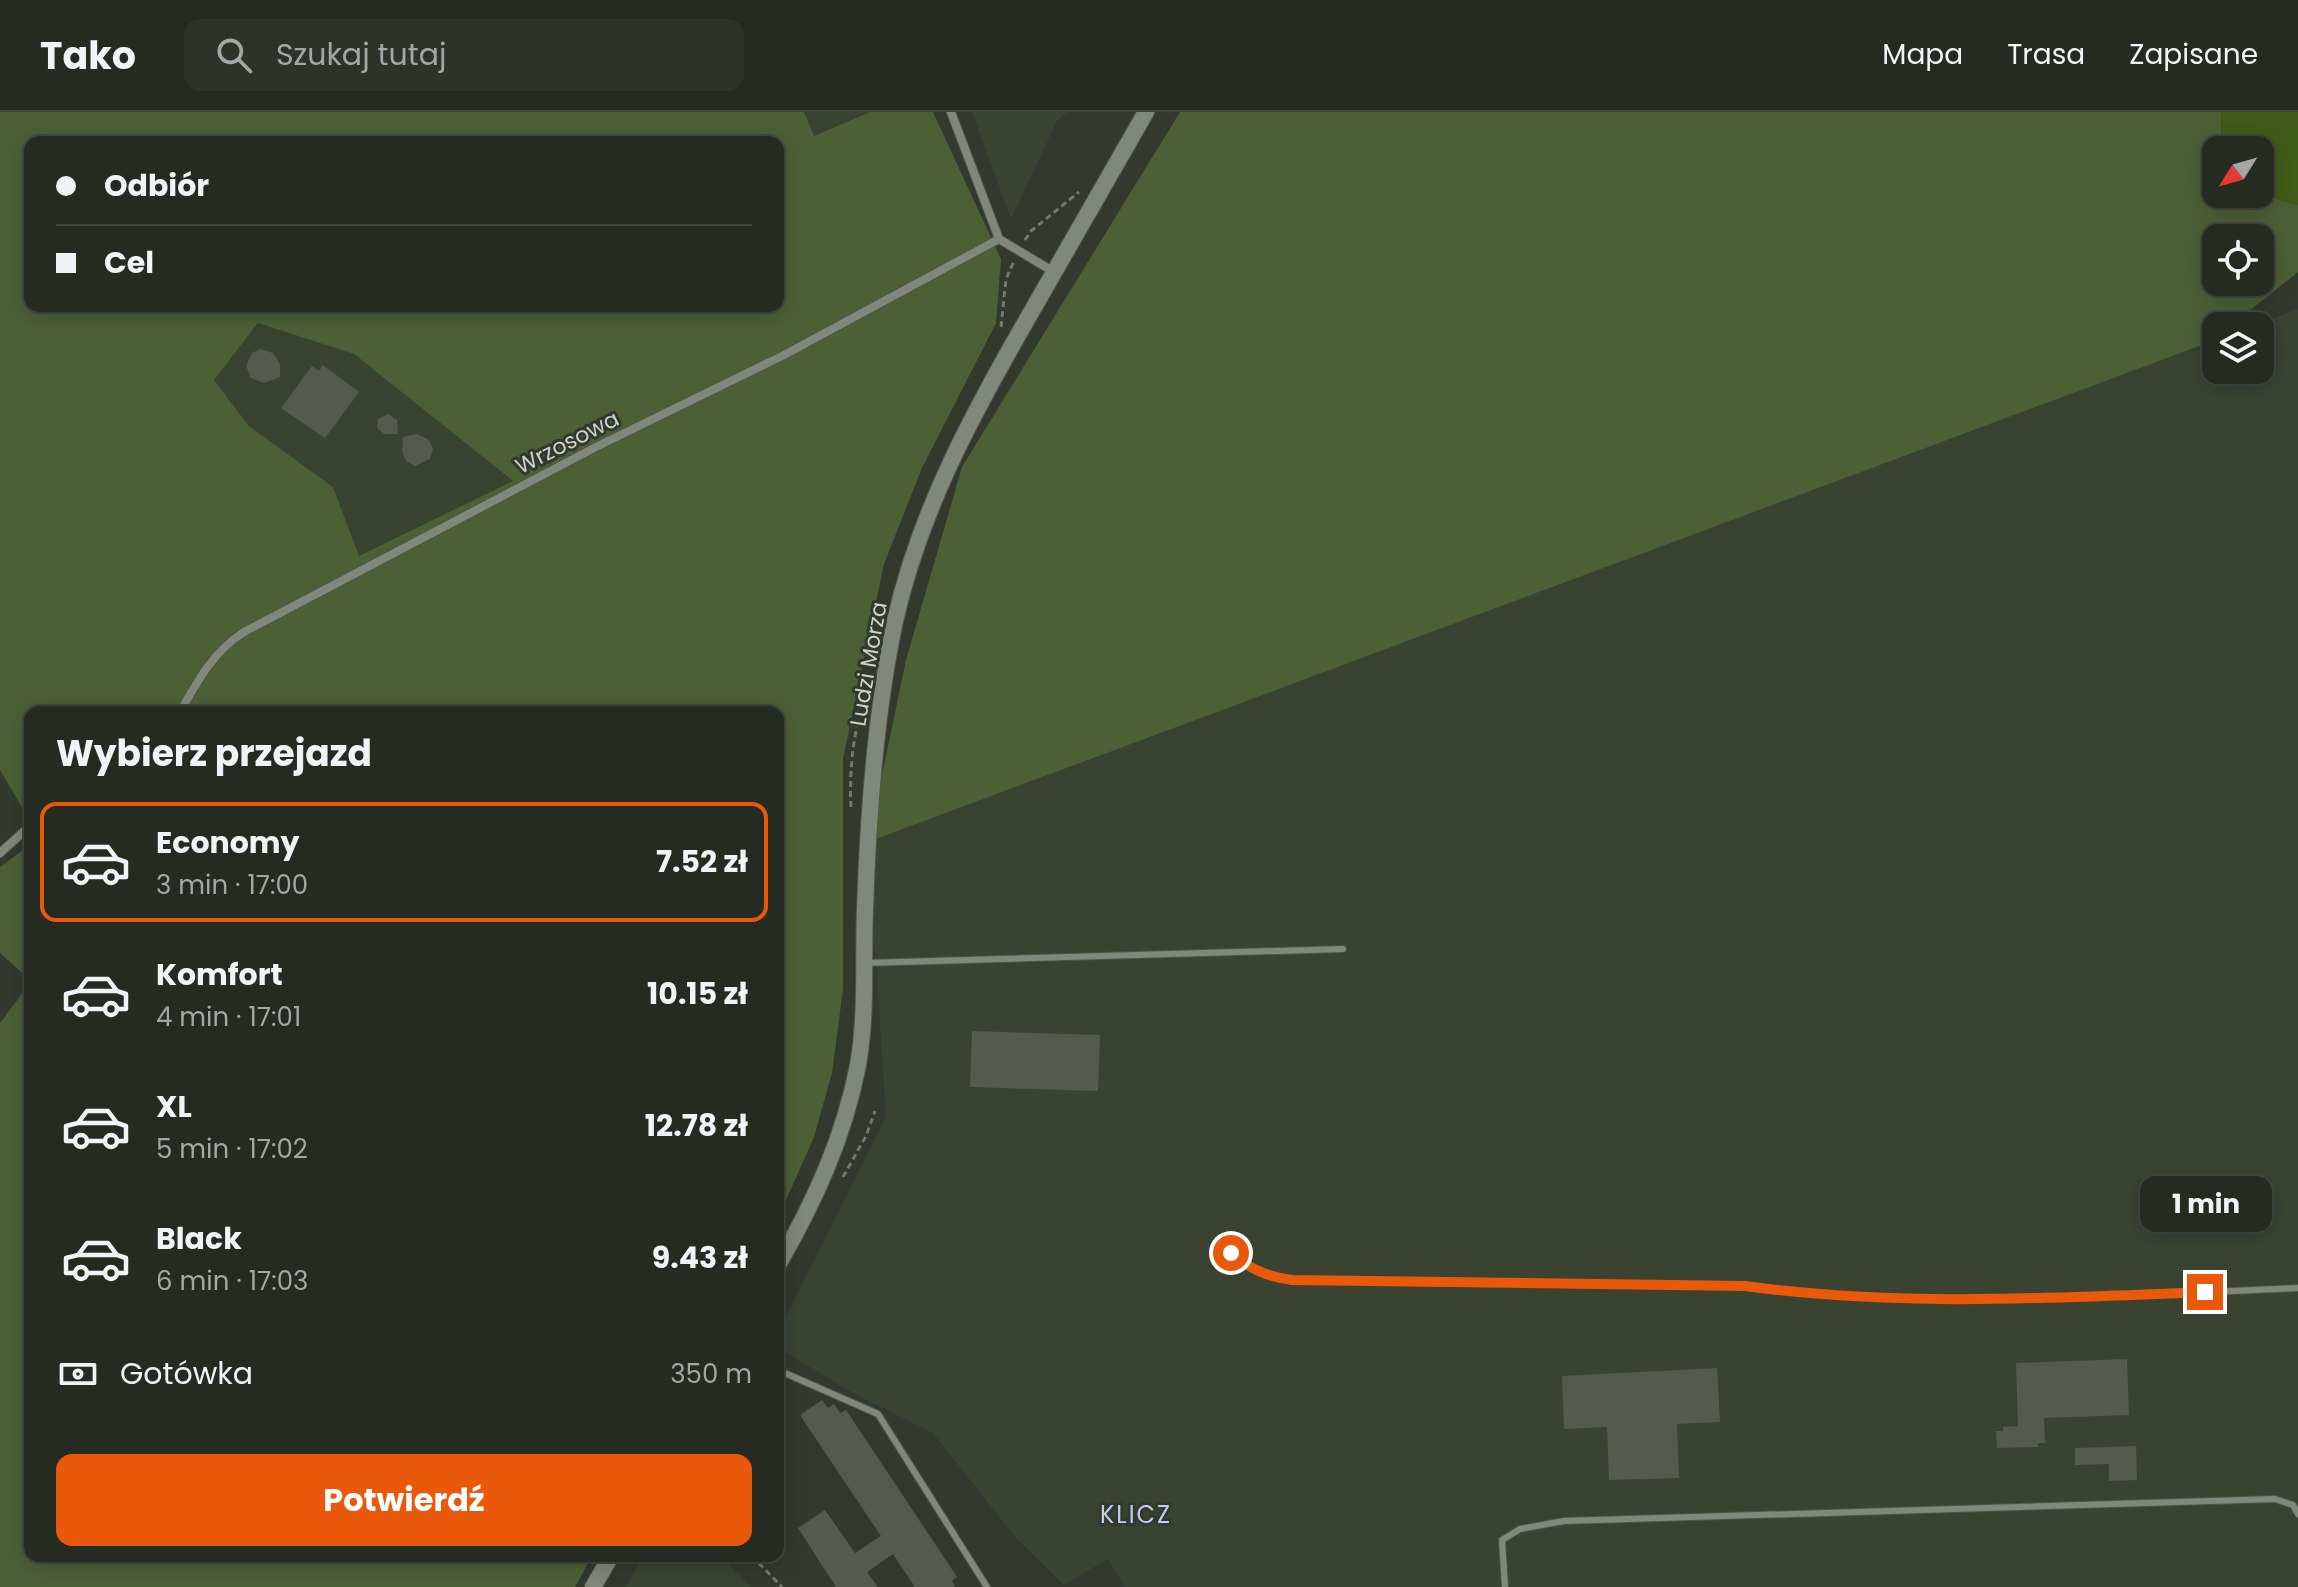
<!DOCTYPE html>
<html lang="pl">
<meta charset="utf-8">
<style>
body{margin:0;font-family:Poppins,sans-serif;background:#2e332a;color:#f1f3f6;height:100vh;display:flex;flex-direction:column;font-size:30px;white-space:nowrap}
*{box-sizing:border-box;margin:0}
p{font-size:26px;color:#a4a7a5}
.icon{flex:none;width:44px;height:44px;fill:none;stroke:currentColor;stroke-width:2;stroke-linecap:round;stroke-linejoin:round}
.map{position:relative;flex:1;overflow:hidden}
.details{position:absolute;left:24px;top:594px;width:760px;height:856px;display:flex;flex-direction:column;background:#262b21;border-radius:16px;box-shadow:0 4px 20px #0003,0 0 0 2px #42473f}
.details>*{flex:none}
.hud{position:absolute;left:24px;top:24px;width:760px;height:176px;border-radius:16px;box-shadow:0 4px 20px #0003,0 0 0 2px #42473f;display:grid;align-content:center;height:176px;padding:0 32px;background:#262b21}
.needle{width:52px;rotate:233deg}
.buttons{position:absolute;left:2202px;top:24px;display:grid;gap:16px}
.buttons a{display:grid;place-items:center;width:72px;height:72px;border-radius:16px;background:#262b21;box-shadow:0 4px 20px #0003,0 0 0 2px #42473f;font-size:40px}
.end{position:absolute;width:36px;height:36px;margin:-18px;border:10px solid #ea580c;background:#fff;box-shadow:0 0 0 4px #fff}
.from{border-radius:50%}
.bubble{position:absolute;height:56px;border-radius:16px;background:#262b21;box-shadow:0 4px 20px #0003,0 0 0 2px #42473f;font-size:26px;font-weight:700;line-height:56px;text-align:center}
.hud b{display:flex;align-items:center;gap:28px;height:76px;font-size:30px}
.hud b+b{border-top:2px solid #42473f}
.hud i{width:20px;height:20px;background:#f1f3f6}
ul{padding:0;list-style:none}
li{display:flex;align-items:center;gap:24px;height:120px;margin:0 16px 12px;padding:0 16px;border:4px solid transparent;border-radius:16px}
li div{flex:1}
li b{display:block;font-size:30px}
li em{font-style:normal;font-weight:700}
li.active{border-color:#ea580c}
li>.icon{width:72px;height:72px;stroke-width:1.5}
h2{padding:0 32px;font-size:36px;line-height:96px}
.pay{display:flex;align-items:center;gap:20px;height:88px;padding:0 32px;font-size:30px}
.pay p{margin-inline-start:auto}
.button{display:flex;gap:16px;margin-top:auto;padding:16px 32px}
.button a{flex:1;height:92px;border-radius:16px;background:#ea580c;color:#fff;font-size:32px;font-weight:700;line-height:92px;text-align:center}
header{display:flex;align-items:center;gap:48px;box-sizing:border-box;height:112px;padding:0 40px;background:#262b21;border-bottom:2px solid #42473f}
header strong{font-size:38px}
nav{display:flex;gap:44px;margin-inline-start:auto;font-size:28px}
.search{width:560px;height:72px;background:#2e332a;display:flex;align-items:center;gap:20px;box-sizing:border-box;padding:0 28px;border-radius:16px;color:#a4a7a5;font-size:30px}
.map>svg:first-child{display:block}
</style>
<header>
<strong>Tako</strong>
<div class="search"><svg class="icon" aria-label="search" viewBox="0 0 24 24"><circle cx="10" cy="10" r="6"/><path d="M15 15l6 6"/></svg>Szukaj tutaj</div>
<nav><a>Mapa</a><a>Trasa</a><a>Zapisane</a></nav>
</header>
<div class="map">
<svg width="2298" height="1475" viewBox="0 0 2298 1475">
<rect width="100%" height="100%" fill="#33392c"/>
<!-- built -->
<path fill="#3a4330" d="M804 0H870L813 24Z
M972 0H1067L1057 9 1011 107Z
M2298 197V1475H1125L1108 1447 1064 1473 1015 1425 933 1321 855 1282 778 1236V1221L886 1005 868 730 2216 227V258H2260V214H2252Z
M258 210 354 242 513 369 359 445 333 375 249 314 214 268Z
M644 1444H721L751 1475H625Z"/>
<!-- green -->
<path fill="#4c6036" fill-rule="evenodd" d="M0 0H804L814 24 870 0H933L1001 147 996 211 922 356 884 452 843 647V877L832 961 814 1025 778 1106V600H30V709L0 658ZM30 30H778V194H30ZM258 211 354 242 513 369 359 444 333 375 249 314 214 268Z
M1180 0H2221L2222 38H2216V82H2260L2298 93V160L2230 214H2216V225L2210 230 868 730 906 548 962 355ZM2216 126H2260V170H2216Z
M30 733V868L0 841V755Z
M30 871V1444H592L575 1475H0V911Z"/>
<!-- water -->
<path fill="#405c19" d="M2221 0H2298V93L2260 82V38H2222Z"/>
<!-- building -->
<path fill="#545b4d" d="M260 237 273 241 280 252V265L264 271 251 266 246 254 252 241Z
M323 253 359 280 325 326 281 296 312 254 319 259Z
M388 302 397 308 398 322H384L377 316 378 307Z
M417 322 429 328 433 337 430 347 415 354 406 349 402 339 403 325Z
M972 919 1100 923 1098 979 970 975Z
M2127 1247 2129 1303 2044 1306 2045 1331H2038V1335L1997 1336 1996 1319H2003V1315L2018 1314 2016 1251Z
M1717 1256 1720 1310 1677 1312 1679 1366 1609 1368 1607 1315 1564 1317 1562 1264Z
M822 1288 828 1296 834 1292 840 1301 846 1298 957 1465 952 1469 955 1475H915L893 1442 867 1460 878 1475H836L798 1416 825 1398 855 1441 881 1424 800 1303Z
M2136 1334 2137 1368 2109 1369V1352L2075 1353V1336Z"/>
<g fill="none" stroke-linecap="round" stroke-linejoin="round">
<!-- lane casing -->
<g stroke="#50564b" stroke-width="8">
<path id="lane" d="M865 851 1343 837
M1231 1141C1250 1157 1268 1165 1292 1168L1745 1174C1925 1198 2117 1183 2298 1176
M778 1258 878 1302 987 1475
M1505 1475 1502 1428 1520 1417 1564 1409 2275 1387 2293 1393 2298 1402"/>
</g>
<!-- street casing -->
<g stroke="#50564b" stroke-width="10">
<path id="street" d="M951 0 999 127 1054 160
M180 600C198 568 213 540 244 520L596 335 784 243 999 127
M0 741 30 714"/>
</g>
<!-- secondary casing -->
<g stroke="#50564b" stroke-width="18">
<path id="secondary" d="M778 1153C815 1089 844 1025 858 953 867 901 863 850 865 798 868 702 875 603 895 509 920 398 973 301 1029 204 1068 136 1107 68 1146 0
M593 1475 611 1444"/>
</g>
<!-- path -->
<path stroke="#73796d" stroke-width="3" stroke-dasharray="6 4" stroke-linecap="butt" d="M1025 128 1031 119 1079 80
M1001 215 1006 167 1014 149
M851 695C849 661 853 628 861 595
M843 1065 866 1024 875 999
M778 1179 784 1169
M752 1444 782 1475"/>
<!-- lane -->
<use href="#lane" stroke="#808879" stroke-width="6"/>
<!-- street -->
<use href="#street" stroke="#808879" stroke-width="8"/>
<!-- secondary -->
<use href="#secondary" stroke="#808879" stroke-width="16"/>
</g>
<g fill="none" stroke-linecap="round" stroke-linejoin="round">
<!-- route -->
<path stroke="#ea580c" stroke-width="10" d="M1231 1141C1250 1157 1268 1165 1292 1168L1745 1174C1897 1195 2052 1186 2205 1180"/>
</g>
<g text-anchor="middle" stroke-width="6" stroke-linejoin="round" paint-order="stroke">
<!-- street labels -->
<g font-size="22" fill="#ced3ca" stroke="#33392c">
<text transform="translate(567 330) rotate(-27)" y="8">Wrzosowa</text>
<text transform="translate(868 552) rotate(-80)" y="8">Ludzi Morza</text>
</g>
<!-- neighbourhood labels -->
<g font-size="24" letter-spacing="2" fill="#c6cbf6" stroke="#33392c">
<text x="1136" y="1411">KLICZ</text>
</g>
</g>
</svg>
<div class="buttons">
<a><svg class="needle" viewBox="-14 -14 28 28"><path d="M0-13l5 13h-10z" fill="#e53935"/><path d="M0 13l5-13h-10z" fill="#a4a7a5"/></svg></a>
<a><svg class="icon" aria-label="locate" viewBox="0 0 24 24"><circle cx="12" cy="12" r="6"/><path d="M12 2v4M12 18v4M2 12h4M18 12h4"/></svg></a>
<a><svg class="icon" aria-label="layers" viewBox="0 0 24 24"><path d="M12 4l9 5-9 5-9-5zM3 14l9 5 9-5"/></svg></a>
</div>
<i class="end from" style="left:1231px;top:1141px"></i>
<i class="end" style="left:2205px;top:1180px"></i>
<div class="bubble" style="left:2140px;top:1064px;width:132px">1 min</div>
<div class="hud">
<b><i class="from"></i>Odbiór</b>
<b><i></i>Cel</b>
</div>
<section class="details">
<h2>Wybierz przejazd</h2>
<ul>
<li class="active"><svg class="icon" aria-label="car" viewBox="0 0 24 24"><path d="M5 17H2v-5l4-1 3-4h7l3 4 3 1v5h-3M9 17h6M6 11h13"/><circle cx="7" cy="17" r="2"/><circle cx="17" cy="17" r="2"/></svg><div><b>Economy</b><p>3 min · 17:00</p></div><em>7.52 zł</em></li>
<li><svg class="icon" aria-label="car" viewBox="0 0 24 24"><path d="M5 17H2v-5l4-1 3-4h7l3 4 3 1v5h-3M9 17h6M6 11h13"/><circle cx="7" cy="17" r="2"/><circle cx="17" cy="17" r="2"/></svg><div><b>Komfort</b><p>4 min · 17:01</p></div><em>10.15 zł</em></li>
<li><svg class="icon" aria-label="car" viewBox="0 0 24 24"><path d="M5 17H2v-5l4-1 3-4h7l3 4 3 1v5h-3M9 17h6M6 11h13"/><circle cx="7" cy="17" r="2"/><circle cx="17" cy="17" r="2"/></svg><div><b>XL</b><p>5 min · 17:02</p></div><em>12.78 zł</em></li>
<li><svg class="icon" aria-label="car" viewBox="0 0 24 24"><path d="M5 17H2v-5l4-1 3-4h7l3 4 3 1v5h-3M9 17h6M6 11h13"/><circle cx="7" cy="17" r="2"/><circle cx="17" cy="17" r="2"/></svg><div><b>Black</b><p>6 min · 17:03</p></div><em>9.43 zł</em></li>
</ul>
<div class="pay"><svg class="icon" aria-label="cash" viewBox="0 0 24 24"><path d="M3 7h18v10H3z"/><circle cx="12" cy="12" r="2"/></svg>Gotówka<p>350 m</p></div>
<div class="button"><a>Potwierdź</a></div>
</section>
</div>
